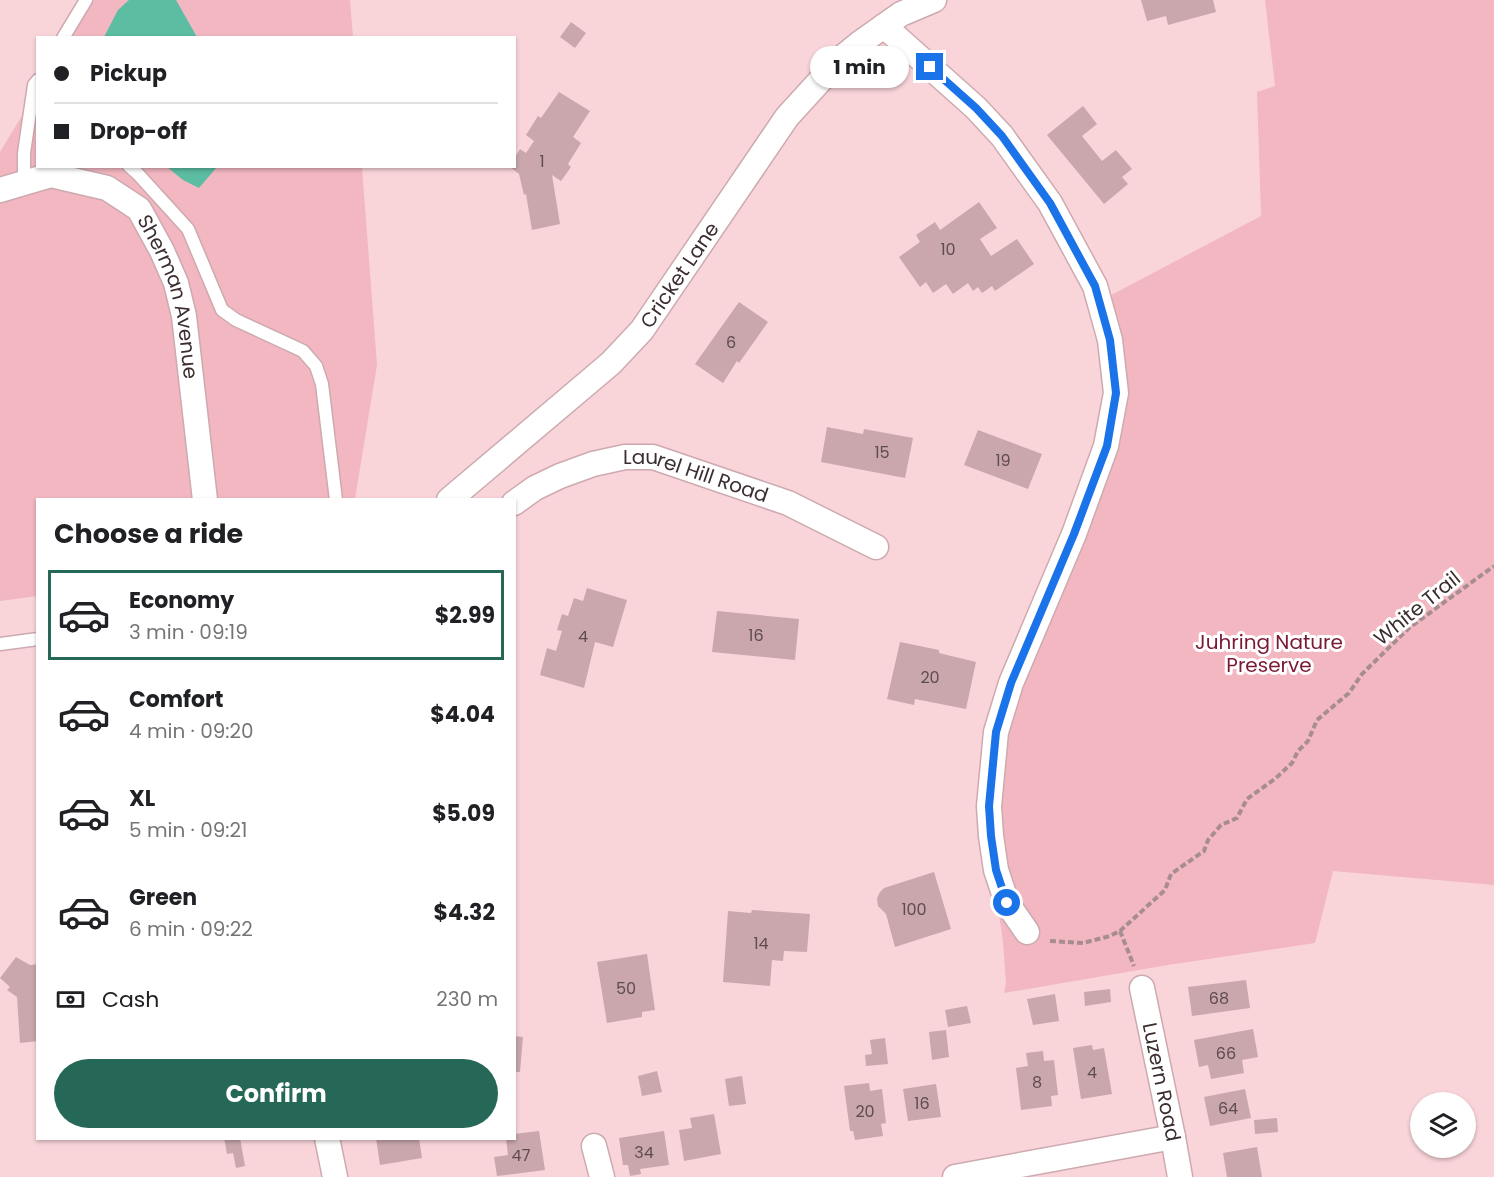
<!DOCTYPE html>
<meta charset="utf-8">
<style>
body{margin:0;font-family:Poppins,sans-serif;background:#f2f2f2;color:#202124;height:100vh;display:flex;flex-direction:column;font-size:22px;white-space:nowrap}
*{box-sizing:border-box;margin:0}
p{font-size:20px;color:#757577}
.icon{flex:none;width:33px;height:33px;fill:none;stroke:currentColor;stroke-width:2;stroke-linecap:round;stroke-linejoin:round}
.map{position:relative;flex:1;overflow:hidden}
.drawer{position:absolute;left:36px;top:498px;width:480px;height:642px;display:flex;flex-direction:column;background:#fff;border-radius:0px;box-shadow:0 2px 4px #0004}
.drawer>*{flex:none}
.guide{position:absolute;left:36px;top:36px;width:480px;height:132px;border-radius:0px;box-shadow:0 2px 4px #0004;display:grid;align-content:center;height:132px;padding:0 18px;background:#fff}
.buttons{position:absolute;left:1410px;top:1092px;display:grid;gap:12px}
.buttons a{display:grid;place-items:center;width:66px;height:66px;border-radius:50%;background:#fff;box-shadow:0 2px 4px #0004;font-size:30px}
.end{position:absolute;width:27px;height:27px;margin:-14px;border:8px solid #1a73e8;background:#fff;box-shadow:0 0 0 3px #fff}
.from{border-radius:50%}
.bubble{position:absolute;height:42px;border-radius:21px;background:#fff;box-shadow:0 2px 4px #0004;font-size:20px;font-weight:700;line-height:42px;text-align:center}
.guide b{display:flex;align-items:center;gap:21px;height:57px;font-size:22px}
.guide b+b{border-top:2px solid #e0e0e0}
.guide i{width:15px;height:15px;background:#202124}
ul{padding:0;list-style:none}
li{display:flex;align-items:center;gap:18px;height:90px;margin:0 12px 9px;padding:0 6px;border:3px solid transparent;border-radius:0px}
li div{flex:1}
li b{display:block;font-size:22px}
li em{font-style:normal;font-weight:700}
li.on{border-color:#266857}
li>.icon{width:54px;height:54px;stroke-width:1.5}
h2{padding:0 18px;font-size:27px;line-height:72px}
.pay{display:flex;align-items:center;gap:15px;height:66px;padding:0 18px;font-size:22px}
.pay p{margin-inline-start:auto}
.cta{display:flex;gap:12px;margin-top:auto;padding:12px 18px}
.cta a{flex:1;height:69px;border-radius:36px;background:#266857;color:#fff;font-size:24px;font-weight:700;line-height:69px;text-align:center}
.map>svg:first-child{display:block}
</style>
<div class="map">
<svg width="1494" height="1177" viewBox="0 0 1494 1177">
<rect width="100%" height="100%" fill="#f9d5da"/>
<!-- green -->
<path fill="#f2b7c0" d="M94 0H350L353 37 71 38Z
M1265 0H1494V885L1333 871 1315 943 1168 965 1004 993 1006 983 1003 942 992 865 987 769 1106 446 1100 301 1261 216 1257 92 1275 86Z
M37 91 38 166 362 167 377 365 355 499 38 500 37 596 0 601V152Z"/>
<!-- water -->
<path fill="#5cbda3" d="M129 0H176L197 37H104L118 10Z
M167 167H217L199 188 183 180Z"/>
<!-- building -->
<path fill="#c9a7ac" d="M1141 0H1213L1216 12 1168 25 1166 16 1147 21Z
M571 22 586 33 575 48 560 37Z
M559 92 590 111 573 137 581 143 568 164 571 167 561 181 552 175 560 224 532 230 526 194 524 195 519 174 509 166H514V159L520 149 526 153 534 141 526 135 538 116 541 118Z
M1083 106 1097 124 1082 136 1102 161 1116 150 1132 169 1122 177 1128 184 1104 204 1047 135Z
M979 202 997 228 980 239 991 256 1017 239 1034 264 995 291 992 286 982 293 978 287 973 291 968 283 953 294 946 284 933 293 926 282 920 287 899 257 920 242 916 235 935 222 940 230Z
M739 302 768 322 739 363 737 361 723 383 695 364Z
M827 427 863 434 864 429 913 438 905 478 821 462Z
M978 430 1042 454 1028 489 964 465Z
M587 588 627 600 613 647 595 642 584 688 540 675 547 648 556 651 562 631 557 630 562 614 568 616 574 598 583 601Z
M717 611 799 619 795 660 712 652Z
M900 642 939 650V653L976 662 966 709 915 699 914 705 887 699Z
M934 872 951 929 895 947 886 914 878 906 877 898 880 892 884 888Z
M752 910 810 914 807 952 784 951 783 961 772 960 770 986 723 982 728 911 751 913Z
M647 954 655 1010 642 1012V1017L607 1023 597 962Z
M16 957 30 965 38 964V1041L20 1043 17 997 7 990 10 987 0 978Z
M1246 980 1250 1008 1192 1016 1188 987Z
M1110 989 1111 1002 1085 1006 1084 992Z
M1055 994 1059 1021 1033 1025 1027 999Z
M967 1006 971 1023 948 1027 945 1010Z
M1253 1029 1258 1057 1242 1060 1244 1073 1211 1079 1208 1065 1199 1067 1194 1040Z
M946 1030 949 1057 932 1060 929 1032Z
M514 1036 523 1037 520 1072H514Z
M885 1038 888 1064 866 1066 865 1055 872 1054 870 1040Z
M1092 1045 1093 1050 1104 1048 1112 1094 1081 1099 1073 1048Z
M1043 1051 1044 1061 1054 1060 1058 1095 1051 1096 1052 1106 1021 1110 1016 1068 1028 1066 1026 1053Z
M657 1071 662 1092 642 1096 638 1076Z
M742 1076 746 1104 729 1106 725 1079Z
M869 1083 870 1091 882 1089 886 1123 881 1124 883 1136 855 1140 853 1131H850L844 1086Z
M936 1084 941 1117 908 1121 903 1089Z
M1245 1089 1251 1118 1210 1126 1204 1097Z
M714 1114 721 1154 684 1161 679 1130 692 1128 690 1118Z
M1277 1118 1278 1132 1255 1134 1254 1120Z
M539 1131 545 1170 497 1176 494 1157 508 1155 506 1138H514V1134Z
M664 1131 669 1165 640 1169 641 1174 630 1176 628 1165H623L619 1138Z
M224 1138H240L245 1166 236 1168 233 1153 227 1154Z
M376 1138H419L422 1158 380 1165Z
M1257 1147 1262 1177H1227L1223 1153Z"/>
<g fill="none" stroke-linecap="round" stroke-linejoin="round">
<!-- service casing -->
<g stroke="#cdaaaf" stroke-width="15">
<path id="service" d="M63 38 86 0
M129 166 138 174 188 229 222 310 236 320 303 351 316 366 322 384 336 500
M24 183V153L34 85 38 80
M0 644 38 639"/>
</g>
<!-- minor casing -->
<g stroke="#cdaaaf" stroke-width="27">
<g id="minor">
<path d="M884 26 976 108 1002 136 1050 203 1095 286 1110 340 1116 393 1106 446 1074 534 1011 683 996 732 989 806 991 836 996 870 1007 903 1027 932"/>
<path id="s1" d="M0 190 51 175 107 188 139 209 162 251 176 283 184 316 205 500"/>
<path id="s2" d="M449 500 611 363 642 330 787 117 839 60 860 43 901 14 934 0"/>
<path id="s3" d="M514 503 535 488 560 476 593 464 625 457H653L788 503 876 547"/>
<path id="s4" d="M1142 988 1173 1137 1180 1177"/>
<path d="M327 1138 335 1177"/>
<path d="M594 1146 602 1177"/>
<path d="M955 1177 1173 1137"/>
</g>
</g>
<!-- path -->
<path stroke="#a78d91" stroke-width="4" stroke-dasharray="6 3" stroke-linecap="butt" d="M1120 931 1134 966
M1050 941 1083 943 1110 936 1120 931 1165 890 1171 874 1204 851 1208 840 1221 825 1237 818 1247 799 1276 778 1292 763 1298 751 1308 741 1317 720 1349 693 1362 674 1409 628 1494 566"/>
<!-- service -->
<use href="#service" stroke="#fff" stroke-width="12"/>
<!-- minor -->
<use href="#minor" stroke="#fff" stroke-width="24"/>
</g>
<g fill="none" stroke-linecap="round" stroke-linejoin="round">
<!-- route -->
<path stroke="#1a73e8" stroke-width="8" d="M930 67 976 108 1002 136 1050 203 1095 286 1110 340 1116 393 1107 446 1074 534 1011 683 996 732 989 806 991 836 996 870 1007 903"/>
</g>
<g text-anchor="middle" stroke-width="6" stroke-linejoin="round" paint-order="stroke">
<!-- number labels -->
<g font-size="16" fill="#5f4c4f">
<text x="542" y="167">1</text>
<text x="948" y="255">10</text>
<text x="731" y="348">6</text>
<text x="882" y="458">15</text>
<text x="1003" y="466">19</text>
<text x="756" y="641">16</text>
<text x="583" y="642">4</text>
<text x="930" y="683">20</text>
<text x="914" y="915">100</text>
<text x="761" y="949">14</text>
<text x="626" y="994">50</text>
<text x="1219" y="1004">68</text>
<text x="1226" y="1059">66</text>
<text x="1092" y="1078">4</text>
<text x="1037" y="1088">8</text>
<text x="922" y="1109">16</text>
<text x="1228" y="1114">64</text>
<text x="865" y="1117">20</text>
<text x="644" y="1158">34</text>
<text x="521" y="1161">47</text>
</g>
<!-- street labels -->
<g font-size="20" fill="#3c2e30" stroke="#fff">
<text dy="7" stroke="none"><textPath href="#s2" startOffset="324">Cricket Lane</textPath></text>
<text dy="7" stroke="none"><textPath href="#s1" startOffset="243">Sherman Avenue</textPath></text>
<text dy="7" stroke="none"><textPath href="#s3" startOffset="195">Laurel Hill Road</textPath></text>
<text transform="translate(1417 608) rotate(-39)" y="7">White Trail</text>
<text dy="7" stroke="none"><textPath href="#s4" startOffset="96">Luzern Road</textPath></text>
</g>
<!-- park labels -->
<g font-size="20" fill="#791935" stroke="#fff">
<text x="1269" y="649">Juhring Nature<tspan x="1269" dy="23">Preserve</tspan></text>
</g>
</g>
</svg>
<div class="buttons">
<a><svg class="icon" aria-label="layers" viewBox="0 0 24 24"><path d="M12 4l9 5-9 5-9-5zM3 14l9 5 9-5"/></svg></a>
</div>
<i class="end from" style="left:1007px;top:903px"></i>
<i class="end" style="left:930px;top:67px"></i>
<div class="bubble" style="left:810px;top:46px;width:99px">1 min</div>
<div class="guide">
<b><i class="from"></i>Pickup</b>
<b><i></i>Drop-off</b>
</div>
<section class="drawer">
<h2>Choose a ride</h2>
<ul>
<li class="on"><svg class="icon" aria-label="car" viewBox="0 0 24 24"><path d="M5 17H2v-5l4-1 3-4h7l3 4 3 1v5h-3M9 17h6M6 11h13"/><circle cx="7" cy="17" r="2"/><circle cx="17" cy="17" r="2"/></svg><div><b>Economy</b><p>3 min · 09:19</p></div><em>$2.99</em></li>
<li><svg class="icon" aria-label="car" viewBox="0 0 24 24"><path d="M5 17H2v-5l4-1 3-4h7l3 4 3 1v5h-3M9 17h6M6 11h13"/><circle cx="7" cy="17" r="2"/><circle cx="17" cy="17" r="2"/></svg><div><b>Comfort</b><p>4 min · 09:20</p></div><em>$4.04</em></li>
<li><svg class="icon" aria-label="car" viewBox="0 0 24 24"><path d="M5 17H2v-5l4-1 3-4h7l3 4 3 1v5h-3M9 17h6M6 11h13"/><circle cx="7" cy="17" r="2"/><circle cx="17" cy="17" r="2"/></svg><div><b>XL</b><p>5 min · 09:21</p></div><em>$5.09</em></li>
<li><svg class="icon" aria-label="car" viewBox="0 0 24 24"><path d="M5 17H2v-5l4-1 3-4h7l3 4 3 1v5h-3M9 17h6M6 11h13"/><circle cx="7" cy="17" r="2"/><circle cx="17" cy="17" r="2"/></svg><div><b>Green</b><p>6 min · 09:22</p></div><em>$4.32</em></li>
</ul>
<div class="pay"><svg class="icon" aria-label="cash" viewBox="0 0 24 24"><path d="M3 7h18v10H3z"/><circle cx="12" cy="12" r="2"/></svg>Cash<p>230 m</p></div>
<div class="cta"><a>Confirm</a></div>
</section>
</div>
